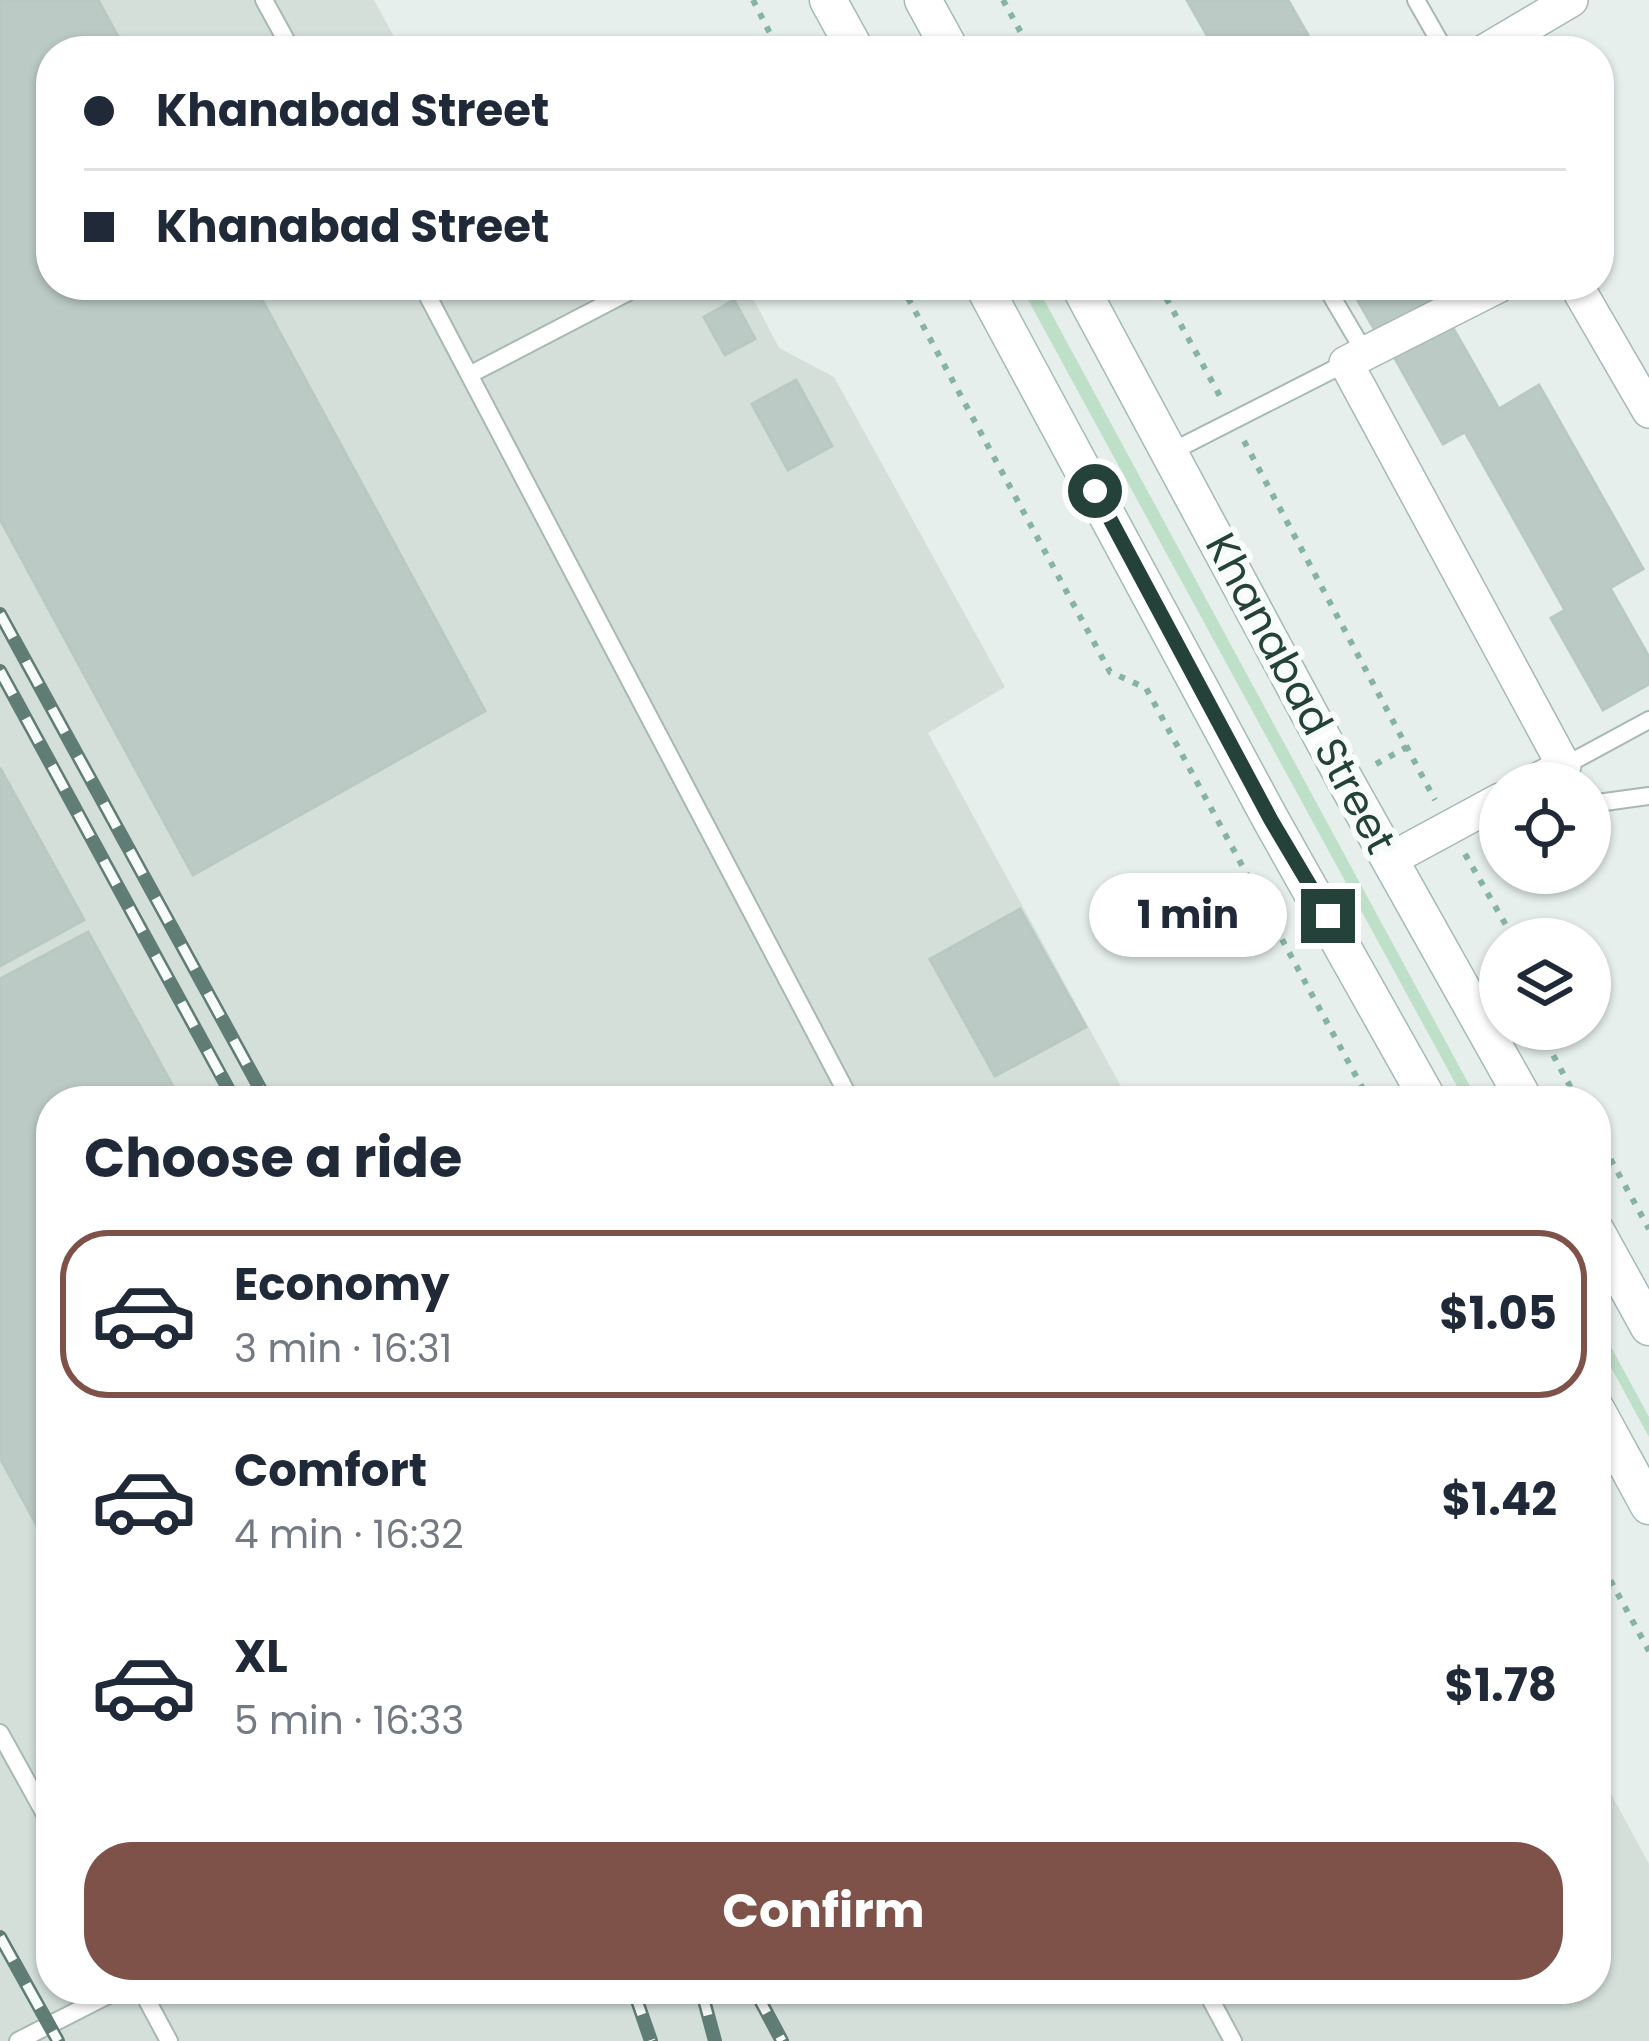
<!DOCTYPE html>
<meta charset="utf-8">
<style>
body{margin:0;font-family:Poppins,sans-serif;background:#f2f2f3;color:#1f2937;height:100vh;display:flex;flex-direction:column;font-size:45px;white-space:nowrap}
*{box-sizing:border-box;margin:0}
p{font-size:39px;color:#747a83}
.icon{flex:none;width:66px;height:66px;fill:none;stroke:currentColor;stroke-width:2;stroke-linecap:round;stroke-linejoin:round}
.map{position:relative;flex:1;overflow:hidden}
.sheet{position:absolute;left:36px;top:1086px;width:1575px;height:918px;display:flex;flex-direction:column;background:#fff;border-radius:48px;box-shadow:0 3px 9px #0004}
.sheet>*{flex:none}
.top-card{position:absolute;left:36px;top:36px;width:1578px;height:264px;border-radius:48px;box-shadow:0 3px 9px #0004;display:grid;align-content:center;height:264px;padding:0 48px;background:#fff}
.controls{position:absolute;left:1479px;top:762px;display:grid;gap:24px}
.controls a{display:grid;place-items:center;width:132px;height:132px;border-radius:50%;background:#fff;box-shadow:0 3px 9px #0004;font-size:60px}
.end{position:absolute;width:54px;height:54px;margin:-27px;border:15px solid #24423a;background:#fff;box-shadow:0 0 0 6px #fff}
.from{border-radius:50%}
.bubble{position:absolute;height:84px;border-radius:42px;background:#fff;box-shadow:0 3px 9px #0004;font-size:39px;font-weight:700;line-height:84px;text-align:center}
.top-card b{display:flex;align-items:center;gap:42px;height:114px;font-size:45px}
.top-card b+b{border-top:3px solid #e0e1e3}
.top-card i{width:30px;height:30px;background:#1f2937}
ul{padding:0;list-style:none}
li{display:flex;align-items:center;gap:36px;height:168px;margin:0 24px 18px;padding:0 24px;border:6px solid transparent;border-radius:48px}
li div{flex:1}
li b{display:block;font-size:45px}
li em{font-style:normal;font-weight:700}
li.selected{border-color:#7f5249}
li>.icon{width:108px;height:108px;stroke-width:1.5}
h2{padding:0 48px;font-size:54px;line-height:144px}
.primary-button{display:flex;gap:24px;margin-top:auto;padding:24px 48px}
.primary-button a{flex:1;height:138px;border-radius:48px;background:#7f5249;color:#fff;font-size:48px;font-weight:700;line-height:138px;text-align:center}
.map>svg:first-child{display:block}
</style>
<div class="map">
<svg width="1649" height="2041" viewBox="0 0 1649 2041">
<rect width="100%" height="100%" fill="#e6efeb"/>
<!-- built -->
<path fill="#d4dfda" d="M0 0H374L397 42 414 51H51V285H746L779 348 834 377 1005 687 928 733 1129 1101H51V1989H1596V1766L1649 1864V2041H0Z"/>
<!-- green -->
<path fill="#bfe0c8" d="M1020 285H1036L1478 1101H1465Z
M1596 1319 1649 1417V1437L1596 1340Z"/>
<!-- building -->
<path fill="#bbcac4" stroke="#b8c9c2" stroke-width="3" d="M0 0H98L126 51H51V285H254L485 711 193 875 0 519Z
M1187 0H1288L1317 51H1216Z
M1349 285H1450L1453 291 1377 334Z
M734 300 755 339 725 355 704 317Z
M1449 321 1499 409 1539 385 1643 569 1610 588 1649 657V684L1603 710 1551 618 1565 610 1465 432 1443 444 1392 353Z
M796 380 832 446 788 470 752 404Z
M0 768 84 920 0 966Z
M1020 909 1086 1027 995 1076 930 959Z
M88 932 181 1101H51V1551L0 1458V979Z"/>
<g fill="none" stroke-linecap="round" stroke-linejoin="round">
<!-- lane casing -->
<g stroke="#a8b8b2" stroke-width="20">
<path id="lane" d="M264 0 292 51
M1416 0 1445 51
M422 285 851 1101
M1325 285 1365 353
M471 374 642 285
M1171 452 1346 363
M1564 766 1649 720
M1590 804 1649 796
M0 1733 51 1825
M141 1989 169 2041
M1205 1989 1233 2041
M18 2041 120 1989"/>
</g>
<!-- street casing -->
<g stroke="#a8b8b2" stroke-width="36">
<path id="street" d="M1485 51 1571 0
M1500 285 1346 363 1564 766 1532 783
M1576 285 1649 411
M1391 859 1500 800"/>
</g>
<!-- secondary casing -->
<g stroke="#a4bbb3" stroke-width="39">
<path id="secondary" d="M828 0 856 51
M923 0 951 51
M983 285 1271 820 1429 1101
M1079 285 1345 780 1525 1101
M1596 1231 1649 1327
M1596 1409 1649 1506"/>
</g>
<!-- path -->
<path stroke="#86b3a5" stroke-width="6" stroke-dasharray="6 9" stroke-linecap="butt" d="M753 0 779 51
M1003 0 1031 51
M901 285 1110 672 1146 688 1363 1089 1362 1101
M1159 285 1221 398
M1244 441 1435 800
M1376 764 1407 747
M1465 854 1514 939
M1539 1029 1578 1101
M1596 1133 1649 1229
M1596 1554 1649 1651"/>
<!-- lane -->
<use href="#lane" stroke="#fff" stroke-width="16"/>
<!-- street -->
<use href="#street" stroke="#fff" stroke-width="33"/>
<!-- secondary -->
<use href="#secondary" stroke="#fff" stroke-width="36"/>
<!-- rail casing -->
<g stroke="#5f7d75" stroke-width="14">
<path id="rail" d="M0 614 267 1101
M0 671 235 1101
M0 1937 58 2041
M633 1989 651 2041
M701 1989 715 2041
M754 1989 782 2041"/>
</g>
<!-- rail -->
<use href="#rail" stroke="#f7fbf9" stroke-width="9" stroke-dasharray="27" stroke-linecap="butt"/>
</g>
<g fill="none" stroke-linecap="round" stroke-linejoin="round">
<!-- route -->
<path stroke="#24423a" stroke-width="15" d="M1095 491 1271 820 1328 916"/>
</g>
<g text-anchor="middle" stroke-width="12" stroke-linejoin="round" paint-order="stroke">
<!-- street labels -->
<g font-size="42" fill="#24423a" stroke="#f7fbf9">
<text transform="translate(1301 693) rotate(62)" y="15">Khanabad Street</text>
</g>
</g>
</svg>
<div class="controls">
<a><svg class="icon" aria-label="locate" viewBox="0 0 24 24"><circle cx="12" cy="12" r="6"/><path d="M12 2v4M12 18v4M2 12h4M18 12h4"/></svg></a>
<a><svg class="icon" aria-label="layers" viewBox="0 0 24 24"><path d="M12 4l9 5-9 5-9-5zM3 14l9 5 9-5"/></svg></a>
</div>
<i class="end from" style="left:1095px;top:491px"></i>
<i class="end" style="left:1328px;top:916px"></i>
<div class="bubble" style="left:1089px;top:873px;width:198px">1 min</div>
<div class="top-card">
<b><i class="from"></i>Khanabad Street</b>
<b><i></i>Khanabad Street</b>
</div>
<section class="sheet">
<h2>Choose a ride</h2>
<ul>
<li class="selected"><svg class="icon" aria-label="car" viewBox="0 0 24 24"><path d="M5 17H2v-5l4-1 3-4h7l3 4 3 1v5h-3M9 17h6M6 11h13"/><circle cx="7" cy="17" r="2"/><circle cx="17" cy="17" r="2"/></svg><div><b>Economy</b><p>3 min · 16:31</p></div><em>$1.05</em></li>
<li><svg class="icon" aria-label="car" viewBox="0 0 24 24"><path d="M5 17H2v-5l4-1 3-4h7l3 4 3 1v5h-3M9 17h6M6 11h13"/><circle cx="7" cy="17" r="2"/><circle cx="17" cy="17" r="2"/></svg><div><b>Comfort</b><p>4 min · 16:32</p></div><em>$1.42</em></li>
<li><svg class="icon" aria-label="car" viewBox="0 0 24 24"><path d="M5 17H2v-5l4-1 3-4h7l3 4 3 1v5h-3M9 17h6M6 11h13"/><circle cx="7" cy="17" r="2"/><circle cx="17" cy="17" r="2"/></svg><div><b>XL</b><p>5 min · 16:33</p></div><em>$1.78</em></li>
</ul>
<div class="primary-button"><a>Confirm</a></div>
</section>
</div>
